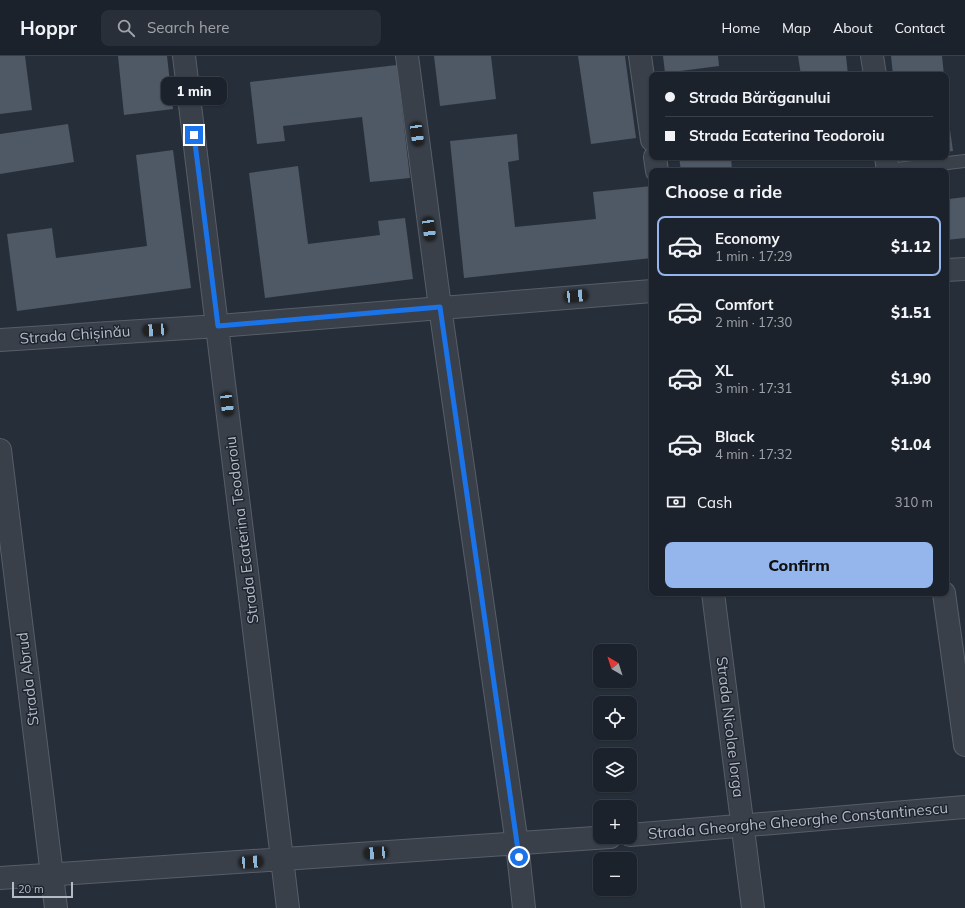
<!DOCTYPE html>
<meta charset="utf-8">
<style>
body{margin:0;font-family:Mulish,sans-serif;background:#292f38;color:#f1f3f6;height:100vh;display:flex;flex-direction:column;font-size:15px;white-space:nowrap}
*{box-sizing:border-box;margin:0}
p{font-size:13px;color:#a0a4a9}
.icon{flex:none;width:22px;height:22px;fill:none;stroke:currentColor;stroke-width:2;stroke-linecap:round;stroke-linejoin:round}
.map{position:relative;flex:1;overflow:hidden}
.details{position:absolute;left:649px;top:112px;width:300px;height:428px;display:flex;flex-direction:column;background:#1c222c;border-radius:8px;box-shadow:0 1px 3px #0004,0 0 0 1px #3a3f48}
.details>*{flex:none}
.hud{position:absolute;left:649px;top:16px;width:300px;height:88px;border-radius:8px;box-shadow:0 1px 3px #0004,0 0 0 1px #3a3f48;display:grid;align-content:center;height:88px;padding:0 16px;background:#1c222c}
.needle{width:26px;rotate:321deg}
.fabs{position:absolute;left:593px;top:588px;display:grid;gap:8px}
.fabs a{display:grid;place-items:center;width:44px;height:44px;border-radius:8px;background:#1c222c;box-shadow:0 1px 3px #0004,0 0 0 1px #3a3f48;font-size:20px}
.scale{position:absolute;left:12px;bottom:10px;width:61px;box-sizing:border-box;padding-left:4px;border:2px solid #b5bbc6;border-top:0;font-size:11px;line-height:14px;white-space:nowrap;color:#b5bbc6;-webkit-text-stroke:3px #1e252f;paint-order:stroke}
.end{position:absolute;width:18px;height:18px;margin:-9px;border:5px solid #1a73e8;background:#fff;box-shadow:0 0 0 2px #fff}
.from{border-radius:50%}
.bubble{position:absolute;height:28px;border-radius:8px;background:#1c222c;box-shadow:0 1px 3px #0004,0 0 0 1px #3a3f48;font-size:13px;font-weight:800;line-height:28px;text-align:center}
.car{position:absolute;width:12px;height:24px;margin:-12px -6px;border-radius:5px;box-shadow:0 0 3px 1px #0007;background:linear-gradient(#222 24%,#8ab4d8 0 40%,#222 0 76%,#8ab4d8 0 86%,#222 0)}
.hud b{display:flex;align-items:center;gap:14px;height:38px;font-size:15px}
.hud b+b{border-top:1px solid #3a3f48}
.hud i{width:10px;height:10px;background:#f1f3f6}
ul{padding:0;list-style:none}
li{display:flex;align-items:center;gap:12px;height:60px;margin:0 8px 6px;padding:0 8px;border:2px solid transparent;border-radius:8px}
li div{flex:1}
li b{display:block;font-size:15px}
li em{font-style:normal;font-weight:800}
li.active{border-color:#94b6ec}
li>.icon{width:36px;height:36px;stroke-width:1.5}
h2{padding:0 16px;font-size:18px;line-height:48px}
.pay{display:flex;align-items:center;gap:10px;height:44px;padding:0 16px;font-size:15px}
.pay p{margin-inline-start:auto}
.button{display:flex;gap:8px;margin-top:auto;padding:8px 16px}
.button a{flex:1;height:46px;border-radius:8px;background:#94b6ec;color:#111;font-size:16px;font-weight:800;line-height:46px;text-align:center}
header{display:flex;align-items:center;gap:24px;box-sizing:border-box;height:56px;padding:0 20px;background:#1c222c;border-bottom:1px solid #3a3f48}
header strong{font-size:19px}
nav{display:flex;gap:22px;margin-inline-start:auto;font-size:14px}
.search{width:280px;height:36px;background:#292f38;display:flex;align-items:center;gap:10px;box-sizing:border-box;padding:0 14px;border-radius:8px;color:#a0a4a9;font-size:15px}
.map>svg:first-child{display:block}
</style>
<header>
<strong>Hoppr</strong>
<div class="search"><svg class="icon" aria-label="search" viewBox="0 0 24 24"><circle cx="10" cy="10" r="6"/><path d="M15 15l6 6"/></svg>Search here</div>
<nav><a>Home</a><a>Map</a><a>About</a><a>Contact</a></nav>
</header>
<div class="map">
<svg width="965" height="852" viewBox="0 0 965 852">
<rect width="100%" height="100%" fill="#262e3a"/>
<!-- building -->
<path fill="#4e5965" d="M0 0H25L32 54 0 58Z
M118 0H167L173 53 124 59Z
M434 0H491L496 43 440 50Z
M578 0H625L636 82 591 88Z
M663 0H718L719 10 665 17Z
M798 0H846L848 19H801Z
M891 0H942L944 19H893Z
M397 9 410 122 370 126 362 61 283 70 285 85 257 88 250 26Z
M946 45 953 95 946 96Z
M68 68 74 106 0 118V78Z
M517 78 519 104 508 106 515 171 596 163 593 136 652 130V202L464 222 450 85Z
M173 94 191 232 17 255 7 178 52 172 56 202 147 190 136 99Z
M679 101H731L732 115H681Z
M298 110 308 188 380 179 378 165 405 162 413 223 265 242 249 117Z
M946 123 949 143 965 141V182L946 184Z"/>
<g fill="none" stroke-linecap="round" stroke-linejoin="round">
<!-- lane casing -->
<g stroke="#575e68" stroke-width="14">
<path id="lane" d="M888 114 965 105"/>
</g>
<!-- street casing -->
<g stroke="#575e68" stroke-width="24">
<path id="street" d="M184 0 288 852
M407 0 440 251 517 788 524 852
M640 0 652 84
M872 0 875 19
M655 101 657 115
M886 101 888 115
M946 214 965 213
M0 284 218 270 652 235
M0 394 56 852
M713 537 753 852
M944 537 965 689
M630 779 965 751
M0 822 610 781"/>
</g>
<!-- lane -->
<use href="#lane" stroke="#39404a" stroke-width="12"/>
<!-- street -->
<use href="#street" stroke="#39404a" stroke-width="22"/>
</g>
<g fill="none" stroke-linecap="round" stroke-linejoin="round">
<!-- route -->
<path stroke="#1a73e8" stroke-width="5" d="M194 79 218 270 440 251 519 801"/>
</g>
<g text-anchor="middle" stroke-width="3" stroke-linejoin="round" paint-order="stroke">
<!-- street labels -->
<g font-size="15" fill="#b5bbc6" stroke="#1e252f">
<text transform="translate(75 279) rotate(-4)" y="5">Strada Chișinău</text>
<text transform="translate(242 474) rotate(-97)" y="5">Strada Ecaterina Teodoroiu</text>
<text transform="translate(28 623) rotate(-97)" y="5">Strada Abrud</text>
<text transform="translate(730 671) rotate(83)" y="5">Strada Nicolae Iorga</text>
<text transform="translate(798 765) rotate(-5)" y="5">Strada Gheorghe Gheorghe Constantinescu</text>
</g>
</g>
</svg>
<div class="fabs">
<a><svg class="needle" viewBox="-14 -14 28 28"><path d="M0-13l5 13h-10z" fill="#e53935"/><path d="M0 13l5-13h-10z" fill="#a0a4a9"/></svg></a>
<a><svg class="icon" aria-label="locate" viewBox="0 0 24 24"><circle cx="12" cy="12" r="6"/><path d="M12 2v4M12 18v4M2 12h4M18 12h4"/></svg></a>
<a><svg class="icon" aria-label="layers" viewBox="0 0 24 24"><path d="M12 4l9 5-9 5-9-5zM3 14l9 5 9-5"/></svg></a>
<a>+</a>
<a>−</a>
</div>
<div class="scale">20 m</div>
<i class="end from" style="left:519px;top:801px"></i>
<i class="end" style="left:194px;top:79px"></i>
<div class="bubble" style="left:161px;top:21px;width:66px">1 min</div>
<i class="car" style="left:417px;top:78px;rotate:172deg"></i>
<i class="car" style="left:429px;top:173px;rotate:172deg"></i>
<i class="car" style="left:576px;top:240px;rotate:85deg"></i>
<i class="car" style="left:155px;top:274px;rotate:266deg"></i>
<i class="car" style="left:227px;top:348px;rotate:173deg"></i>
<i class="car" style="left:376px;top:797px;rotate:266deg"></i>
<i class="car" style="left:251px;top:806px;rotate:86deg"></i>
<div class="hud">
<b><i class="from"></i>Strada Bărăganului</b>
<b><i></i>Strada Ecaterina Teodoroiu</b>
</div>
<section class="details">
<h2>Choose a ride</h2>
<ul>
<li class="active"><svg class="icon" aria-label="car" viewBox="0 0 24 24"><path d="M5 17H2v-5l4-1 3-4h7l3 4 3 1v5h-3M9 17h6M6 11h13"/><circle cx="7" cy="17" r="2"/><circle cx="17" cy="17" r="2"/></svg><div><b>Economy</b><p>1 min · 17:29</p></div><em>$1.12</em></li>
<li><svg class="icon" aria-label="car" viewBox="0 0 24 24"><path d="M5 17H2v-5l4-1 3-4h7l3 4 3 1v5h-3M9 17h6M6 11h13"/><circle cx="7" cy="17" r="2"/><circle cx="17" cy="17" r="2"/></svg><div><b>Comfort</b><p>2 min · 17:30</p></div><em>$1.51</em></li>
<li><svg class="icon" aria-label="car" viewBox="0 0 24 24"><path d="M5 17H2v-5l4-1 3-4h7l3 4 3 1v5h-3M9 17h6M6 11h13"/><circle cx="7" cy="17" r="2"/><circle cx="17" cy="17" r="2"/></svg><div><b>XL</b><p>3 min · 17:31</p></div><em>$1.90</em></li>
<li><svg class="icon" aria-label="car" viewBox="0 0 24 24"><path d="M5 17H2v-5l4-1 3-4h7l3 4 3 1v5h-3M9 17h6M6 11h13"/><circle cx="7" cy="17" r="2"/><circle cx="17" cy="17" r="2"/></svg><div><b>Black</b><p>4 min · 17:32</p></div><em>$1.04</em></li>
</ul>
<div class="pay"><svg class="icon" aria-label="cash" viewBox="0 0 24 24"><path d="M3 7h18v10H3z"/><circle cx="12" cy="12" r="2"/></svg>Cash<p>310 m</p></div>
<div class="button"><a>Confirm</a></div>
</section>
</div>
